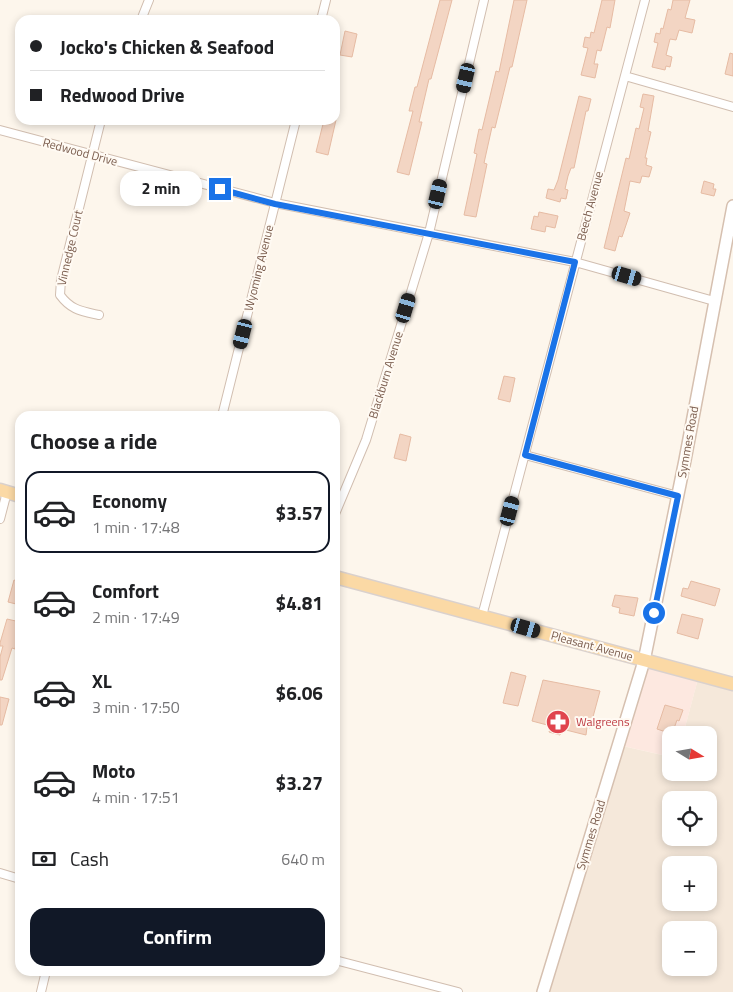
<!DOCTYPE html>
<meta charset="utf-8">
<style>
body{margin:0;font-family:"Titillium Web",sans-serif;background:#f6f6f6;color:#202124;height:100vh;display:flex;flex-direction:column;font-size:19px;white-space:nowrap}
*{box-sizing:border-box;margin:0}
p{font-size:16px;color:#757577}
.icon{flex:none;width:28px;height:28px;fill:none;stroke:currentColor;stroke-width:2;stroke-linecap:round;stroke-linejoin:round}
.map{position:relative;flex:1;overflow:hidden}
.details{position:absolute;left:15px;top:411px;width:325px;height:565px;display:flex;flex-direction:column;background:#fff;border-radius:15px;box-shadow:0 2px 8px #0003}
.details>*{flex:none}
.guide{position:absolute;left:15px;top:15px;width:325px;height:110px;border-radius:15px;box-shadow:0 2px 8px #0003;display:grid;align-content:center;height:110px;padding:0 15px;background:#fff}
.needle{width:32px;rotate:101deg}
.tools{position:absolute;left:662px;top:726px;display:grid;gap:10px}
.tools a{display:grid;place-items:center;width:55px;height:55px;border-radius:10px;background:#fff;box-shadow:0 2px 8px #0003;font-size:25px}
.end{position:absolute;width:22px;height:22px;margin:-11px;border:6px solid #1a73e8;background:#fff;box-shadow:0 0 0 2px #fff}
.from{border-radius:50%}
.bubble{position:absolute;height:35px;border-radius:15px;background:#fff;box-shadow:0 2px 8px #0003;font-size:16px;font-weight:700;line-height:35px;text-align:center}
.car{position:absolute;width:15px;height:30px;margin:-15px -8px;border-radius:6px;box-shadow:0 0 4px 1px #0007;background:linear-gradient(#222 24%,#8ab4d8 0 40%,#222 0 76%,#8ab4d8 0 86%,#222 0)}
.guide b{display:flex;align-items:center;gap:18px;height:48px;font-size:19px}
.guide b+b{border-top:1px solid #e0e0e0}
.guide i{width:12px;height:12px;background:#202124}
ul{padding:0;list-style:none}
li{display:flex;align-items:center;gap:15px;height:82px;margin:0 10px 8px;padding:0 5px;border:2px solid transparent;border-radius:15px}
li div{flex:1}
li b{display:block;font-size:19px}
li em{font-style:normal;font-weight:700}
li.active{border-color:#111827}
li>.icon{width:45px;height:45px;stroke-width:1.5}
h2{padding:0 15px;font-size:22px;line-height:60px}
.pay{display:flex;align-items:center;gap:12px;height:55px;padding:0 15px;font-size:19px}
.pay p{margin-inline-start:auto}
.primary-button{display:flex;gap:10px;margin-top:auto;padding:10px 15px}
.primary-button a{flex:1;height:58px;border-radius:15px;background:#111827;color:#fff;font-size:20px;font-weight:700;line-height:58px;text-align:center}
.map>svg:first-child{display:block}
</style>
<div class="map">
<svg width="733" height="992" viewBox="0 0 733 992">
<rect width="100%" height="100%" fill="#fdf6ec"/>
<!-- residential -->
<path fill="#f5e8da" fill-rule="evenodd" d="M699 675 733 684V992H543L618 745 671 757V772H709V735H683ZM671 800H709V838H671ZM671 865H709V902H671ZM671 930H709V968H671Z"/>
<!-- commercial -->
<path fill="#fde8e0" d="M644 661 699 675 683 735H671V757L619 745Z"/>
<!-- building -->
<path fill="#f3d5c3" stroke="#e6bba3" d="M440 0H452L431 79H429L419 122H422L409 175 397 172 413 111H409L415 87H417Z
M514 0H527L512 67H510L495 128 492 127 484 163 487 164 476 217 464 215 477 154 474 153 479 129 482 130 496 71 499 72Z
M602 0H615L610 28 607 27 601 51 597 50 594 64H598L595 78 581 75 588 48 583 47 585 37 590 38 591 32 594 33Z
M673 0H690L685 18 695 20 692 33 679 30 676 40 670 39 666 55 672 57 670 67 666 66 665 70 652 67 658 43 654 42 656 33 660 34 661 28 663 29 668 9 671 10Z
M345 31 357 34 352 57 340 55Z
M730 53 733 54V76L725 74Z
M643 94 654 96 648 131 651 132 645 158H647L646 165 652 167 649 177 642 176 640 183 630 181 624 211 630 213 622 237 619 236 615 251 604 248 626 158 629 159 636 128 639 129 644 108 640 107Z
M579 96 591 99 588 111H586L574 168H571L568 176 565 189 568 190 566 199 561 198 560 202 546 198 548 189 554 190 558 180Z
M324 120H336L328 155 316 152Z
M704 181 714 184 713 189H716L714 196 701 193Z
M539 212 558 216 555 228 546 226 545 232 531 229 534 216 538 217Z
M504 376 515 378 510 402 498 399Z
M400 434 411 437 406 461 394 458Z
M14 580 20 582V605L8 602Z
M691 581 720 589 715 606 681 596 683 588 688 589Z
M615 595 638 598 634 616 619 613 620 608 612 606Z
M682 614 703 619 698 639 677 633Z
M7 619 20 622 19 631 15 649 12 648 2 680H0V657L3 646H0V643Z
M511 672 526 676 518 706 503 703Z
M543 680 600 691 590 728 587 727 586 735 562 729 560 735 549 732 551 726 532 721Z
M0 697 9 699 2 725H0Z
M665 705 683 710 679 721 677 720 672 734 657 729Z"/>
<g fill="none" stroke-linecap="round" stroke-linejoin="round">
<!-- street casing -->
<g stroke="#d1beb0" stroke-width="10">
<path id="street" d="M141 20 149 0
M321 20 326 0
M625 76 733 107
M0 130 275 203 575 262 714 301
M99 315C81 311 71 310 60 295L61 280 101 120
M222 416 296 120
M525 455 678 496
M335 514 366 440 429 233 484 0
M0 519 7 492
M482 616 645 0
M0 873 20 879
M335 960 458 992
M41 992 46 971"/>
</g>
<!-- secondary casing -->
<g stroke="#d6c0b0" stroke-width="14">
<path id="secondary" d="M543 992 644 661 685 460 733 206"/>
</g>
<!-- primary casing -->
<g stroke="#dad1cd" stroke-width="15">
<path id="primary" d="M0 490 20 496
M335 577 733 684"/>
</g>
<!-- street -->
<use href="#street" stroke="#fff" stroke-width="8"/>
<!-- secondary -->
<use href="#secondary" stroke="#fff" stroke-width="11"/>
<!-- primary -->
<use href="#primary" stroke="#fbd9a5" stroke-width="12"/>
</g>
<g fill="none" stroke-linecap="round" stroke-linejoin="round">
<!-- route -->
<path stroke="#1a73e8" stroke-width="6" d="M220 189 275 204 575 262 525 455 678 496 654 613"/>
</g>
<!-- icons -->
<defs>
<g id="pharmacy-disc" transform="scale(1.25)"><circle r="9.5" fill="#e0444e" stroke="#fffaf3"/><path d="M-2-6h4v4h4v4h-4v4h-4v-4h-4v-4h4Z" fill="#fff"/></g>
</defs>
<g fill-rule="evenodd">
<use href="#pharmacy-disc" x="558" y="722"/>
</g>
<g text-anchor="middle" stroke-width="4" stroke-linejoin="round" paint-order="stroke">
<!-- street labels -->
<g font-size="12" fill="#7a5c4d" stroke="#fffaf3">
<text transform="translate(80 152) rotate(15)" y="4">Redwood Drive</text>
<text transform="translate(590 206) rotate(-75)" y="4">Beech Avenue</text>
<text transform="translate(70 248) rotate(-77)" y="4">Vinnedge Court</text>
<text transform="translate(259 268) rotate(-76)" y="4">Wyoming Avenue</text>
<text transform="translate(386 375) rotate(-73)" y="4">Blackburn Avenue</text>
<text transform="translate(688 442) rotate(-80)" y="4">Symmes Road</text>
<text transform="translate(592 646) rotate(15)" y="4">Pleasant Avenue</text>
<text transform="translate(591 835) rotate(-73)" y="4">Symmes Road</text>
</g>
<!-- health labels -->
<g font-size="12" fill="#be3a42" stroke="#fffaf3" text-anchor="start">
<text x="576" y="726">Walgreens</text>
</g>
</g>
</svg>
<div class="tools">
<a><svg class="needle" viewBox="-14 -14 28 28"><path d="M0-13l5 13h-10z" fill="#e53935"/><path d="M0 13l5-13h-10z" fill="#757577"/></svg></a>
<a><svg class="icon" aria-label="locate" viewBox="0 0 24 24"><circle cx="12" cy="12" r="6"/><path d="M12 2v4M12 18v4M2 12h4M18 12h4"/></svg></a>
<a>+</a>
<a>−</a>
</div>
<i class="end from" style="left:654px;top:613px"></i>
<i class="end" style="left:220px;top:189px"></i>
<div class="bubble" style="left:120px;top:171px;width:82px">2 min</div>
<i class="car" style="left:466px;top:78px;rotate:193deg"></i>
<i class="car" style="left:438px;top:194px;rotate:13deg"></i>
<i class="car" style="left:627px;top:276px;rotate:106deg"></i>
<i class="car" style="left:406px;top:308px;rotate:17deg"></i>
<i class="car" style="left:243px;top:334px;rotate:194deg"></i>
<i class="car" style="left:510px;top:511px;rotate:15deg"></i>
<i class="car" style="left:526px;top:628px;rotate:106deg"></i>
<div class="guide">
<b><i class="from"></i>Jocko's Chicken &amp; Seafood</b>
<b><i></i>Redwood Drive</b>
</div>
<section class="details">
<h2>Choose a ride</h2>
<ul>
<li class="active"><svg class="icon" aria-label="car" viewBox="0 0 24 24"><path d="M5 17H2v-5l4-1 3-4h7l3 4 3 1v5h-3M9 17h6M6 11h13"/><circle cx="7" cy="17" r="2"/><circle cx="17" cy="17" r="2"/></svg><div><b>Economy</b><p>1 min · 17:48</p></div><em>$3.57</em></li>
<li><svg class="icon" aria-label="car" viewBox="0 0 24 24"><path d="M5 17H2v-5l4-1 3-4h7l3 4 3 1v5h-3M9 17h6M6 11h13"/><circle cx="7" cy="17" r="2"/><circle cx="17" cy="17" r="2"/></svg><div><b>Comfort</b><p>2 min · 17:49</p></div><em>$4.81</em></li>
<li><svg class="icon" aria-label="car" viewBox="0 0 24 24"><path d="M5 17H2v-5l4-1 3-4h7l3 4 3 1v5h-3M9 17h6M6 11h13"/><circle cx="7" cy="17" r="2"/><circle cx="17" cy="17" r="2"/></svg><div><b>XL</b><p>3 min · 17:50</p></div><em>$6.06</em></li>
<li><svg class="icon" aria-label="car" viewBox="0 0 24 24"><path d="M5 17H2v-5l4-1 3-4h7l3 4 3 1v5h-3M9 17h6M6 11h13"/><circle cx="7" cy="17" r="2"/><circle cx="17" cy="17" r="2"/></svg><div><b>Moto</b><p>4 min · 17:51</p></div><em>$3.27</em></li>
</ul>
<div class="pay"><svg class="icon" aria-label="cash" viewBox="0 0 24 24"><path d="M3 7h18v10H3z"/><circle cx="12" cy="12" r="2"/></svg>Cash<p>640 m</p></div>
<div class="primary-button"><a>Confirm</a></div>
</section>
</div>
